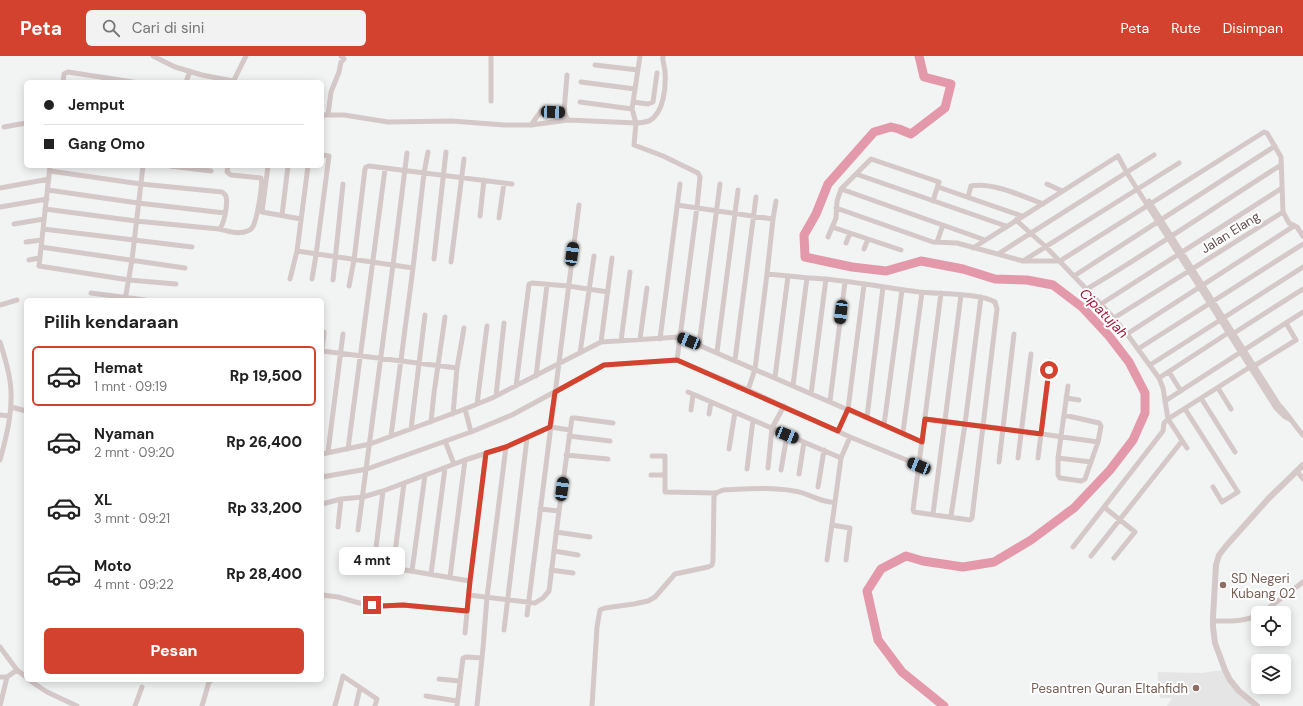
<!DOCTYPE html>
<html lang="id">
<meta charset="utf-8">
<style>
body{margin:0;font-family:"DM Sans",sans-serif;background:#f2f2f2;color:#222;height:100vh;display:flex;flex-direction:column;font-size:15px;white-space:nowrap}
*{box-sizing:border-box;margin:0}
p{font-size:13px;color:#767676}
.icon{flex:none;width:22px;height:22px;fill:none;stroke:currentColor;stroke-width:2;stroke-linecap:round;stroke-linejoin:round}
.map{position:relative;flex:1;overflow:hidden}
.sheet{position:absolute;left:24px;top:242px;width:300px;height:384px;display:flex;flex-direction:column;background:#fff;border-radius:6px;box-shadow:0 2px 10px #0003}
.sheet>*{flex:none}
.guide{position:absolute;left:24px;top:24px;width:300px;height:88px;border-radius:6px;box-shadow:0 2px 10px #0003;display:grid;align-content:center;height:88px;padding:0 20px;background:#fff}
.controls{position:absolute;left:1251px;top:550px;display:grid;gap:8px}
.controls a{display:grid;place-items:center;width:40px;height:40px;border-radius:6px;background:#fff;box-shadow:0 2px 10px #0003;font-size:20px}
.end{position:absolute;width:18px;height:18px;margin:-9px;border:5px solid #d2422e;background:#fff;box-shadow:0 0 0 2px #fff}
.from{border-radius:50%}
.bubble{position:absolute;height:28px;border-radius:6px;background:#fff;box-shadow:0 2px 10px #0003;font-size:13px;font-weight:800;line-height:28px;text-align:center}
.car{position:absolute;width:12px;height:24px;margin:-12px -6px;border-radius:5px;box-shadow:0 0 3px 1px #0007;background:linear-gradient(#222 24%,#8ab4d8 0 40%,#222 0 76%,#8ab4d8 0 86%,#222 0)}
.guide b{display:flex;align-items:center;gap:14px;height:38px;font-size:15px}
.guide b+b{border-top:1px solid #e0e0e0}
.guide i{width:10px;height:10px;background:#222}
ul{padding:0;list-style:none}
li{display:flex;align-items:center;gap:12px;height:60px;margin:0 8px 6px;padding:0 12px;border:2px solid transparent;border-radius:6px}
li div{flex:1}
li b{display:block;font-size:15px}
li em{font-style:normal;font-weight:800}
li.on{border-color:#d2422e}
li>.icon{width:36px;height:36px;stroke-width:1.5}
h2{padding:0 20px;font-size:18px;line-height:48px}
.cta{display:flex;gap:8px;margin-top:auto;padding:8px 20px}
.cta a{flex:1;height:46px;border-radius:6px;background:#d2422e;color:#fff;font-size:16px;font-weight:800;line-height:46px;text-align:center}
header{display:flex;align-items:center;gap:24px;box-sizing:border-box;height:56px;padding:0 20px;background:#d2422e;color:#fff}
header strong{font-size:19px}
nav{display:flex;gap:22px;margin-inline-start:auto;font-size:14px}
.search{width:280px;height:36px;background:#f2f2f2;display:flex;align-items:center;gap:10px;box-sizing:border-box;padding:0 14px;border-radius:6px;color:#767676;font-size:15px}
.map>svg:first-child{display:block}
</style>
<header>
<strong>Peta</strong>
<div class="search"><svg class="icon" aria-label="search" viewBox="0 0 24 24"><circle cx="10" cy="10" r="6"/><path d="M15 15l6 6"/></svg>Cari di sini</div>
<nav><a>Peta</a><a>Rute</a><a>Disimpan</a></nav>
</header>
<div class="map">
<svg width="1303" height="650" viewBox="0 0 1303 650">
<rect width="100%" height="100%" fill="#f2f4f3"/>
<!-- education -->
<path fill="#e4e5e4" d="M1223 614 1235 633 1258 650H1167L1172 642H1160L1157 631 1158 616 1201 617Z"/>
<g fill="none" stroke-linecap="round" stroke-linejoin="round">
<!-- river -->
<path stroke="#e499aa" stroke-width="9" d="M919 0 924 21 951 28 945 52 911 78 899 73 891 71 874 76 828 128 816 158 804 179 805 201 852 211 886 215 921 205 963 213 995 223 1027 224 1053 229 1082 251 1109 280 1129 306 1145 337V357L1133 384 1110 414 1074 452 1031 484 994 506 963 511 923 505 906 500 881 513 867 535 878 584 902 616 944 650"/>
<!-- minor -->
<path stroke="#d5c8c8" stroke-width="5" d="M153 0 175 11 202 19 233 25
M491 0V45
M640 0 632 53 636 67 634 89 663 100 698 117 700 121 697 151 677 304
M595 9 638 14
M567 19 564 56 568 64
M63 26 64 18 68 16 133 26
M186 26 190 15
M233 26 246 0
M581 26 635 33
M580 46 632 53
M633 46 648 48 653 46 657 17
M322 59H344L388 66 452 65 504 69H531L568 64 636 67C640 67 645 66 649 65 664 57 666 31 665 16 665 10 662 6 663 0
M328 59 331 36 339 16 341 6 344 3 341 0
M531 69 541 55 564 56
M4 71 26 67
M50 110 39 210 129 224 176 228
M170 110 211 115
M268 110 262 156 301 163
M308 110 297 195 413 212 391 380
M856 118 1006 170
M1047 128 1062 135
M938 131 1022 160
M0 132 49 123
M841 133 985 184
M48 134 138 147 225 157
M968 141 971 130C993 126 1022 140 1043 148
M1149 145 1279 349C1288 358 1294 369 1303 379
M677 149 773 163 767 218 755 313 748 334
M0 151 47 143
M836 152 933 186 957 187 1023 205H1060L1264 76 1267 77 1281 101 1283 156 1289 167 1297 171 1303 180
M45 153 136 165 219 173C224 170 228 147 226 141 226 138 224 138 222 136L141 128 50 115
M282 159 288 110
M480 160 484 124
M499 162 504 127
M773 163 776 145
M1016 164 1046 191 1114 262 1127 278 1159 322 1163 332 1168 363 1187 392
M14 168 44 163
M832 171 901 194
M43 173 192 191
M219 173C227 175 240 179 247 175 249 175 251 173 252 172 257 165 263 129 261 122L231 119 227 116 228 110
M828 181 836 162 837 145 841 133 871 103 939 126 933 145
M26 186 42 184
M937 186 943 169
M846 187 850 177
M41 191 185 212
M973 192 1118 100 1127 117 1276 352 1284 360 1291 364
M864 193 868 183
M998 198 1154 99
M434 203 446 96
M29 204 39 202
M1023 205 1179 107
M451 206 464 103
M413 212 424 117 428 96
M767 218C787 220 806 222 825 223 857 226 888 232 919 236 938 238 980 237 995 246L997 253 972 462 970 464 914 456 913 454 941 237
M1074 220 1275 90
M290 223 297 195
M312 223 316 199 329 100 322 99
M333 224 343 128
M349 230 354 204 365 113 366 111 369 110 512 128
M1087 233C1153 194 1216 150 1281 109
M91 237 145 244
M125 244 132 204 143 110
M1101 248 1282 132
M0 249 17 244
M1114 262 1283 156
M1127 278 1294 170
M1231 279 1303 233
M640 283 647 232
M660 283 680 128
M621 285 630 216
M0 286C4 299 8 311 10 325 14 351 7 379 0 404
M601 286 612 202
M699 289 720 128
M1138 293 1303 188
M322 294 324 276
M322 295 457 312
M717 296 738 134
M580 297 594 200
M735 304 756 141
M1150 309 1303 211
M1254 310 1296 284 1286 267
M1169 316 1181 335
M536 320 547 229
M775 321 788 220
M1159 322 1228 277
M793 329 807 222
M516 330 529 228 532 227 568 230 608 236
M1068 330 1058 402 1091 406
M1218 332 1231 353
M688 336 841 402
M811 338 826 223
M496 340 504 267
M1066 342 1079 344
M1201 342 1235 396
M830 345 845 226
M1165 345 1303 256
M477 348 487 270
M11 351 26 355
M465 353 471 376
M1185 353 1238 436 1222 446 1213 431
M691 354 693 339
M453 358 457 312 464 272
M709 358 711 346
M0 359 9 360
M867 361 883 231
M925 363 1021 375 1098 386
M431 366 434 337 445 261
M884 369 902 234
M411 373 425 259
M838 375 848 353 864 229
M903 376 922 236
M569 380 610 385
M445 385 454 408
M348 393 385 113
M729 393 735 356
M328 396 343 278
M322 398 370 388 465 353 492 342 601 286 680 281 922 386
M566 399 608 403
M652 400H665V436L716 437 723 434C747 433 771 431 794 435 807 436 823 448 835 446L841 402 850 381
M1018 402 1031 298
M1038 402 1050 305
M1058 402V419L1060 422 1081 425 1085 423 1098 386 1101 370 1099 367 1064 359
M999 406 1014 278
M768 412 772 372 784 350
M747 413 753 364
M781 414 787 379
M1297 415 1303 423
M799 418 804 386
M651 419H665
M322 421 367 413 471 376 512 359 604 309 677 304 748 334 850 381 919 409
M404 427 393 512 470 525
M818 431 824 394
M322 448 341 443 363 441 383 435 465 404 506 391 550 371 570 374
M1104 451 1135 476 1114 502
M540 453 559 455 572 362H575L613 367
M933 458 961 239
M951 460 965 368 981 241
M832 469 850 472 846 504
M338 471 341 443
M358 474 393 209 407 97
M556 476 590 481
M1073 491 1163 375 1164 367 1168 363 1250 311
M554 495 578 499
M375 500 383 435
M1091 500 1182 385
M827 504 835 446
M551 514 573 517
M412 515 425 419
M431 518 445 412
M450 521 465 404
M322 539 338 541 363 548 381 550 403 549 467 555
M469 539 535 547 543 542 549 535 559 455
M1262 557 1303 526
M527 559 579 149
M1213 565C1227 565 1245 566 1258 559
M504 574 527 382
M465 577 470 525 486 397
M0 591 17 614 26 621
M0 621H7L17 614
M439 623 460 625
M29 624 47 636 77 650
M426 640 457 645
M0 650 7 621
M135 650 142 631
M202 650 209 626 212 624
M335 650 343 620 377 643 375 650
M356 650 360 632
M457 650 463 602 466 601 482 602
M477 650 483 592 487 541 506 391
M592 650 597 571 600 554 605 552 634 548 648 545 655 541 675 518 708 511 712 509 713 505 714 440 716 437"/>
<!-- tertiary -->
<path stroke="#d5c8c8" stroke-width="6" d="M1257 650 1239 635 1230 624 1225 614 1215 587 1213 571V561L1216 509 1219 499 1226 490 1269 442 1303 409"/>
</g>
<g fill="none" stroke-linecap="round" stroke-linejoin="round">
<!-- route -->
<path stroke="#d2422e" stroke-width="5" d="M372 549 381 550 403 549 467 555 470 525 486 397 506 391 550 371 555 336 604 309 677 304 838 375 848 353 922 386 925 363 1041 378 1049 314"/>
</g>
<!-- markers -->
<g fill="#8d6e63" stroke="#fff" stroke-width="1.5">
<circle cx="1223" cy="529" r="4"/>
<circle cx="1196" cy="632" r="4"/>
</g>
<g text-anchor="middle" stroke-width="4" stroke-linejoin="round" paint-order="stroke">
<!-- street labels -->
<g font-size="13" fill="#5e4c4c" stroke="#fff">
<text transform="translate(1230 176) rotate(-32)" y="5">Jalan Elang</text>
</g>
<!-- education labels -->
<g font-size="13" fill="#785e54" stroke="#fff" text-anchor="start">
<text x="1231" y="527">SD Negeri<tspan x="1231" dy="15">Kubang 02</tspan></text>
<text x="1188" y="637" text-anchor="end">Pesantren Quran Eltahfidh</text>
</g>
<!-- water labels -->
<g font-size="14" font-style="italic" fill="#a01c3b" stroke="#fff">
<text transform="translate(1104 257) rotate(46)" y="5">Cipatujah</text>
</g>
</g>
</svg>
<div class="controls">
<a><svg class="icon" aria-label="locate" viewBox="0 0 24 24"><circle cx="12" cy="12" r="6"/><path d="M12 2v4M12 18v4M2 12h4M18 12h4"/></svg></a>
<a><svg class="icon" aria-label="layers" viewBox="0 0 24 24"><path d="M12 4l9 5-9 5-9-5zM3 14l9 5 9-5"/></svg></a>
</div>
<i class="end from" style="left:1049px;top:314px"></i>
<i class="end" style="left:372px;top:549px"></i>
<div class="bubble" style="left:339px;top:491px;width:66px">4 mnt</div>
<i class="car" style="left:553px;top:56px;rotate:92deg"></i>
<i class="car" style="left:572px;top:198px;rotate:8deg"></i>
<i class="car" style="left:841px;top:256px;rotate:187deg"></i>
<i class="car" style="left:689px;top:285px;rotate:292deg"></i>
<i class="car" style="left:787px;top:379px;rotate:112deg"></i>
<i class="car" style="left:919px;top:410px;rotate:292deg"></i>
<i class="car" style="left:562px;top:433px;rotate:8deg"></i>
<div class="guide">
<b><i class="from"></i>Jemput</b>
<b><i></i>Gang Omo</b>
</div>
<section class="sheet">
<h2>Pilih kendaraan</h2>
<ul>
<li class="on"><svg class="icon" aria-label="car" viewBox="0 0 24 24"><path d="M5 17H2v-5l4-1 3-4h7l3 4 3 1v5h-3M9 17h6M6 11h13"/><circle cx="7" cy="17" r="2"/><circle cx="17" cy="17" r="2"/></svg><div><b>Hemat</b><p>1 mnt · 09:19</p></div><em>Rp 19,500</em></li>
<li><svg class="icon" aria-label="car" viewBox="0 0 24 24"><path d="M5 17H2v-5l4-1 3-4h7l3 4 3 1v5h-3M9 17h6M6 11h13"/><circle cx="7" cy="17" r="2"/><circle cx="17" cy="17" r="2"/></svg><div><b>Nyaman</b><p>2 mnt · 09:20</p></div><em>Rp 26,400</em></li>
<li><svg class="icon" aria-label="car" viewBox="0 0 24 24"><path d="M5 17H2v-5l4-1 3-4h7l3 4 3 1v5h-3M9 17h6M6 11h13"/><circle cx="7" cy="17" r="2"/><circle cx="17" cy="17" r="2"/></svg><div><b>XL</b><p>3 mnt · 09:21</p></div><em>Rp 33,200</em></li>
<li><svg class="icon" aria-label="car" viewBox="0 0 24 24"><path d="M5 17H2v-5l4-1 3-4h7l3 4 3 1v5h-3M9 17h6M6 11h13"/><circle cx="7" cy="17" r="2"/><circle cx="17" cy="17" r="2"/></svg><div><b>Moto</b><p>4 mnt · 09:22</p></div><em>Rp 28,400</em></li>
</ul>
<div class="cta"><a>Pesan</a></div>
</section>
</div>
